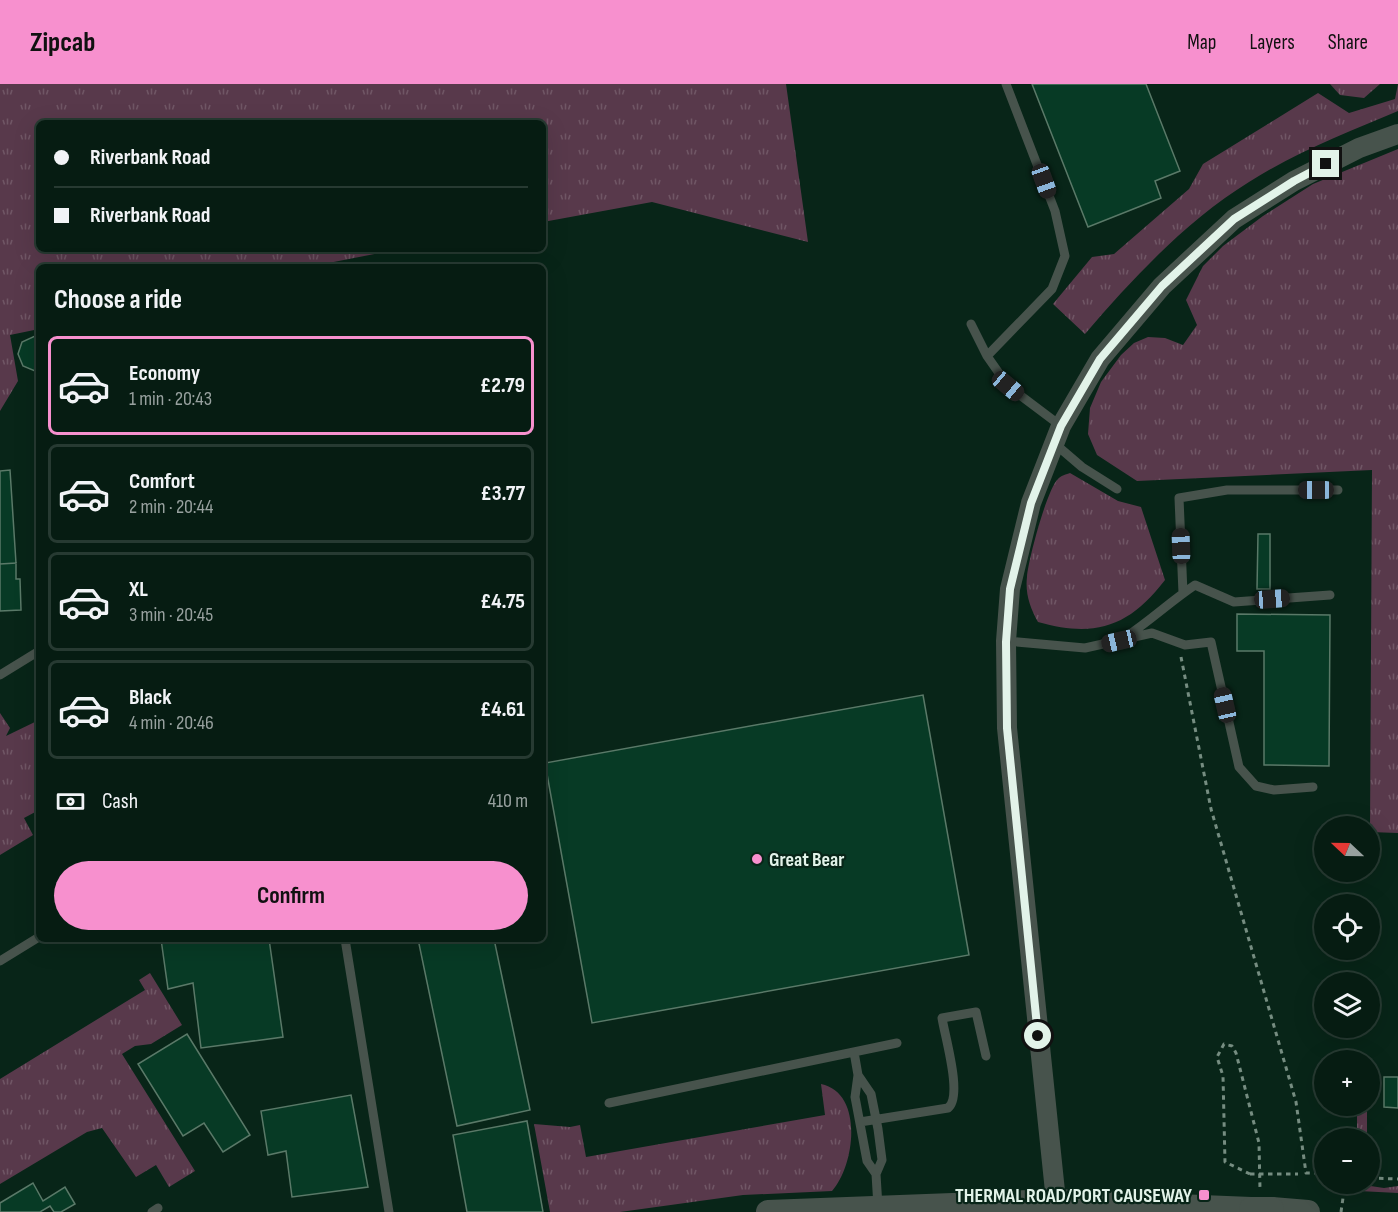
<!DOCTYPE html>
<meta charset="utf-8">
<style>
body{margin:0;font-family:"Sofia Sans Condensed",sans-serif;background:#142920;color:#f1f3f6;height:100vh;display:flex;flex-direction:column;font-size:22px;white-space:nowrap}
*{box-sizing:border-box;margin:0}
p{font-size:20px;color:#98a19f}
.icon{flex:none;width:33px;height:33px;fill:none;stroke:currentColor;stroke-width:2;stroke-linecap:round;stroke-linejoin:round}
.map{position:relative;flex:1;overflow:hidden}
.drawer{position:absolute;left:36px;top:180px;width:510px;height:678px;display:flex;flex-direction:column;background:#061c12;border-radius:9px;box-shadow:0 6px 24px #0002,0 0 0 2px #273a32}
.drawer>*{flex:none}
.banner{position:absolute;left:36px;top:36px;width:510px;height:132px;border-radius:9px;box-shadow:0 6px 24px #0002,0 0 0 2px #273a32;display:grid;align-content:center;height:132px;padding:0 18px;background:#061c12}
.needle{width:39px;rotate:292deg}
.fabs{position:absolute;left:1314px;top:732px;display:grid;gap:12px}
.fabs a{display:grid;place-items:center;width:66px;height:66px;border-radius:50%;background:#061c12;box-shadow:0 6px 24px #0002,0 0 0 2px #273a32;font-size:30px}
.end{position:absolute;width:27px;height:27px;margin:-14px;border:8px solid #e2f3e9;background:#111;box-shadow:0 0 0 3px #111}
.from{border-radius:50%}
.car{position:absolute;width:18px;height:36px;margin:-18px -9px;border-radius:8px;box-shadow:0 0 4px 2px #0007;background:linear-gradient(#222 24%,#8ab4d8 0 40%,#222 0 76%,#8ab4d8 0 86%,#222 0)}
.banner b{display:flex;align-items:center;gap:21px;height:57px;font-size:22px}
.banner b+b{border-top:2px solid #273a32}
.banner i{width:15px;height:15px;background:#f1f3f6}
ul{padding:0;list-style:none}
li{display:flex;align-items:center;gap:18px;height:99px;margin:0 12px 9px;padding:0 6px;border:3px solid #273a32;border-radius:9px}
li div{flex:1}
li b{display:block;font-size:22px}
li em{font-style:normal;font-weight:700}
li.active{border-color:#f790ce}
li>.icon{width:54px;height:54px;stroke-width:1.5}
h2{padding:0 18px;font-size:27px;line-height:72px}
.pay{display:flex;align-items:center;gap:15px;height:66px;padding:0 18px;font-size:22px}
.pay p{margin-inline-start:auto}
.button{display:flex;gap:12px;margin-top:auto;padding:12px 18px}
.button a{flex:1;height:69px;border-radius:36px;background:#f790ce;color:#111;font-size:24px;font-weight:700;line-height:69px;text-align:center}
header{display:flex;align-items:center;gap:36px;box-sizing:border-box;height:84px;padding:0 30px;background:#f790ce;color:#111}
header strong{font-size:28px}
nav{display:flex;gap:33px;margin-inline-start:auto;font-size:21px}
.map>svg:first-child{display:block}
</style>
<header>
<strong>Zipcab</strong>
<nav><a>Map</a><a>Layers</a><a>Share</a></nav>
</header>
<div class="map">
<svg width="1398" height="1128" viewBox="0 0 1398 1128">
<defs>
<pattern id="grass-tufts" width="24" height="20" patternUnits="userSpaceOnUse" patternTransform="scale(1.5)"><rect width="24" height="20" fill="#58394b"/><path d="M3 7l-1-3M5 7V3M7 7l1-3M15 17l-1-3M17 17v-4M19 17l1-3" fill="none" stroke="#705665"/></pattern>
</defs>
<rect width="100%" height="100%" fill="#082518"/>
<!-- grass -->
<path fill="url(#grass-tufts)" d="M0 0H786L808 158 652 118 543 138V39H39V165H400L308 183H39V245L10 251 18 297 0 327Z
M1330 0H1380L1364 14 1340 11Z
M1398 0V27C1348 48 1296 68 1249 98 1186 137 1133 194 1085 250L1053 220 1092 173 1114 170 1189 105 1203 80 1318 9 1349 29 1395 15Z
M1398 65V749L1370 748 1372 386 1137 397 1097 371 1088 350 1090 324 1101 298 1121 271 1134 259 1148 253 1165 254 1183 261 1197 241 1186 216 1203 182 1223 162 1263 132 1313 100Z
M1070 389 1118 417 1141 423 1165 496C1129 543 1095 554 1038 538 1030 524 1025 509 1027 493 1028 477 1047 405 1058 395 1060 392 1067 390 1070 389Z
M0 629 10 644 6 652 39 636V726L24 734 33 751 0 771Z
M150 889 182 941 151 960 135 962 122 970 195 1087 169 1103 156 1081 136 1093 102 1044 87 1048 0 1100V995L145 906 139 896Z
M821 1000C864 1009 855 1081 832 1107L743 1111 620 1128H550L534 1040 570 1043 580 1041 586 1073 825 1031Z
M1357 1022H1367V1054H1357Z
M1357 1100 1384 1104 1398 1102V1109L1359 1107Z"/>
<!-- building -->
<path fill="#073a25" stroke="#5a7968" stroke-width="1.5" d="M1032 0H1146L1180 87 1155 97 1161 114 1088 143Z
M35 252 39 254V285L35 287 23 282 18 270 22 258Z
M10 386 16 479 0 480V387Z
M1258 450H1270V505H1257Z
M16 479V495H20L21 526 0 527V480Z
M1237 530 1330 531 1329 682 1264 681V567H1237Z
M923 611 969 871 592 939 545 679Z
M161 855H269L283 953 201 964 193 899 168 905Z
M418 855H494L530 1026 457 1042Z
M187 950 250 1051 223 1068 204 1039 183 1052 138 980Z
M1384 993H1398V1024L1384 1023Z
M351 1011 368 1103 292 1113 286 1067 268 1071 261 1027Z
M527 1037 543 1128H467L453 1051Z
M33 1099 43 1117 65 1103 75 1120 61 1128H54L50 1122 40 1128H0V1119Z"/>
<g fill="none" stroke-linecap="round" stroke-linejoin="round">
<!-- path -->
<path stroke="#768d81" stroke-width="3" stroke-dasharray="4.5 4.5" stroke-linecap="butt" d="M1181 573 1211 725 1296 1018 1306 1089H1324
M1250 1090 1225 1078 1223 992 1217 973 1224 960 1232 962 1236 969 1259 1059 1260 1105
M1370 1094 1398 1095
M1341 1128 1345 1100"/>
<!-- service -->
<path stroke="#47534c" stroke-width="9" d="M971 240 987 272 1008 302 1061 342
M987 272 1052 205 1065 172 1055 127 1006 0
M1054 359 1082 383 1117 405
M1183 509 1179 414 1227 406H1338
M1127 552C1151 536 1171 517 1195 501L1234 518 1330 511
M1006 557 1085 564 1152 549 1185 561 1211 558 1239 683 1256 702 1274 706 1313 703
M0 591 39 567
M345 855 389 1128
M0 877 39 853
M854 968 858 991 855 1013 867 1077 876 1090
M858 991 871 1010 878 1045 882 1076 876 1090 878 1123
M609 1019 897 959
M860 1038 948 1024C963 1013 945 953 942 934L976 928 986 972
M152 1128 158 1124"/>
<!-- minor -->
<path stroke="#47534c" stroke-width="20" d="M1056 1117 1007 644 1006 557 1010 505 1031 419 1061 342 1100 275 1162 202 1234 135 1294 97 1359 64 1398 50"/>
<!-- tertiary -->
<path stroke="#47534c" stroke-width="24" d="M1272 1125 1308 1128
M768 1128 1056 1117 1251 1125"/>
<!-- path-bridge -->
<path stroke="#768d81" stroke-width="3" stroke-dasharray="4.5 4.5" stroke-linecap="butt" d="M1250 1090H1298"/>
<!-- tertiary-bridge -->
<path stroke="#47534c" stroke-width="24" d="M1251 1125H1272"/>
</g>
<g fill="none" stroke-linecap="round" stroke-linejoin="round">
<!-- route -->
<path stroke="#e2f3e9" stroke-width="8" d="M1038 952 1007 644 1006 558 1010 505 1031 419 1061 342 1100 275 1162 202 1234 135 1294 97 1326 80"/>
</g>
<!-- markers -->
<g fill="#f790ce" stroke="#082518" stroke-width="2">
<circle cx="757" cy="775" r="6"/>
<rect x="1198" y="1105" width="12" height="12" rx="3"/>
</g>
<g text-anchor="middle" stroke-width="4.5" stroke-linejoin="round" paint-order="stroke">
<!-- poi labels -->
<g font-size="20" font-weight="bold" fill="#e2f3e9" stroke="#082518" text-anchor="start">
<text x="769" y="782">Great Bear</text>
<text x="1192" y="1118" text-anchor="end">THERMAL ROAD/PORT CAUSEWAY</text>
</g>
</g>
</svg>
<div class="fabs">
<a><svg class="needle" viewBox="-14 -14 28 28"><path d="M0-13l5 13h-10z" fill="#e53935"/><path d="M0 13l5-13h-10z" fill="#98a19f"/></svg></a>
<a><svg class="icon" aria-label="locate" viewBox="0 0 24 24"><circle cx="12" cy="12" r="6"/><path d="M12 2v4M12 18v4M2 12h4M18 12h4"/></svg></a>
<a><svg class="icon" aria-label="layers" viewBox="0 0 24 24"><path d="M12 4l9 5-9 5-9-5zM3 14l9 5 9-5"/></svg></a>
<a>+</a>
<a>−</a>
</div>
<i class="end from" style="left:1038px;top:952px"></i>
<i class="end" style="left:1326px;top:80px"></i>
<i class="car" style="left:1044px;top:97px;rotate:160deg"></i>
<i class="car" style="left:1008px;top:302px;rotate:130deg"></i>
<i class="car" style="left:1316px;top:406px;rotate:270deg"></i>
<i class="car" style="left:1181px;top:462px;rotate:358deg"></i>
<i class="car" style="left:1272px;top:515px;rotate:86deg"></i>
<i class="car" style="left:1119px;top:557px;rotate:257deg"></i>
<i class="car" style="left:1225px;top:621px;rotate:347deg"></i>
<div class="banner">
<b><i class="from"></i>Riverbank Road</b>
<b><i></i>Riverbank Road</b>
</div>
<section class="drawer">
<h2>Choose a ride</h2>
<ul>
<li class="active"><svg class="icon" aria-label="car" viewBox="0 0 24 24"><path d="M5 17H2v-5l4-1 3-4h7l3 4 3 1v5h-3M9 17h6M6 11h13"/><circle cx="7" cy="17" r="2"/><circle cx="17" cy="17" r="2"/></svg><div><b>Economy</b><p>1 min · 20:43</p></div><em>£2.79</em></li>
<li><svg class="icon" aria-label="car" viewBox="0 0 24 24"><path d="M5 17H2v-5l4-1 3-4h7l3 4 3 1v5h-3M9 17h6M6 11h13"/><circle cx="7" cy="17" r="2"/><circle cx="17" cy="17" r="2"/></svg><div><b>Comfort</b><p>2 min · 20:44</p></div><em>£3.77</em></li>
<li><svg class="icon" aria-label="car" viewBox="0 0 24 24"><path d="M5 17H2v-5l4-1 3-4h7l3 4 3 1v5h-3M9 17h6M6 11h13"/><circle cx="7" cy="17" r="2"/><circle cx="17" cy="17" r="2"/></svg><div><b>XL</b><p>3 min · 20:45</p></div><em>£4.75</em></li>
<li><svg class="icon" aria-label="car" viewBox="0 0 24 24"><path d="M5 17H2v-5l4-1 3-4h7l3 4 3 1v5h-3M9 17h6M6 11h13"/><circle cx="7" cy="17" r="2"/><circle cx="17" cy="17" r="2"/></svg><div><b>Black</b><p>4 min · 20:46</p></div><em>£4.61</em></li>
</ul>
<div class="pay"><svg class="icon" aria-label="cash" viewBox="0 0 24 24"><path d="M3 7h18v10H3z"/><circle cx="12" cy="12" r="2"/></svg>Cash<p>410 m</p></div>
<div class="button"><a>Confirm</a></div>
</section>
</div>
